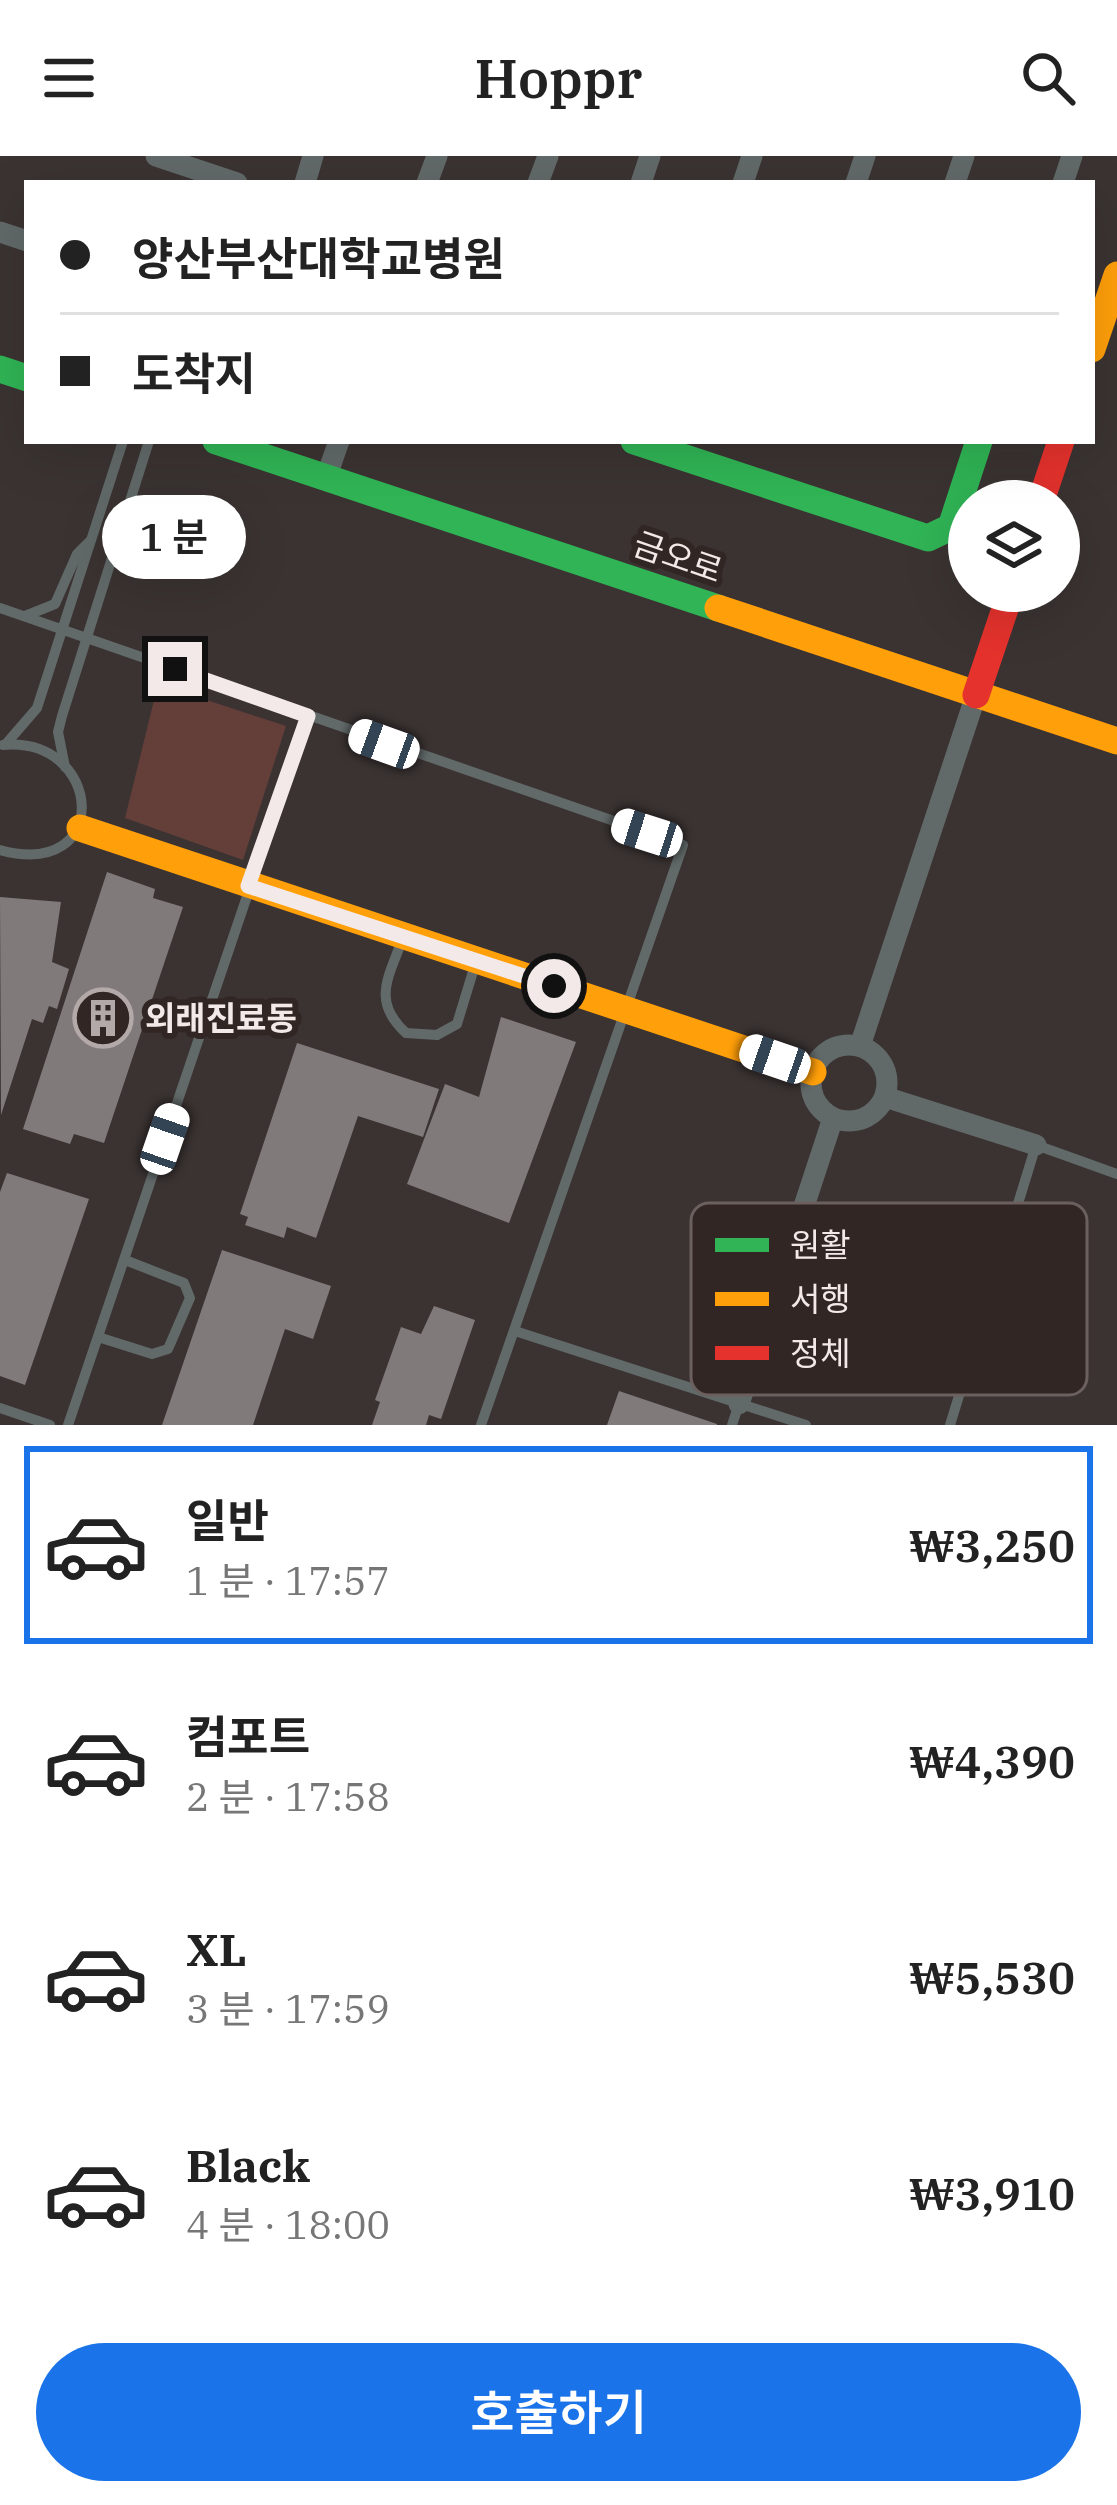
<!DOCTYPE html>
<html lang="ko">
<meta charset="utf-8">
<style>
body{margin:0;font-family:"IBM Plex Serif","Noto Sans KR",serif;background:#f2f2f2;color:#222;height:100vh;display:flex;flex-direction:column;font-size:45px;white-space:nowrap}
*{box-sizing:border-box;margin:0}
p{font-size:39px;color:#767676}
.icon{flex:none;width:66px;height:66px;fill:none;stroke:currentColor;stroke-width:2;stroke-linecap:round;stroke-linejoin:round}
.map{position:relative;height:1269px;overflow:hidden}
.panel{display:flex;flex-direction:column;background:#fff;flex:1}
.panel>*{flex:none}
.hud{position:absolute;left:24px;top:24px;width:1071px;height:264px;border-radius:0px;box-shadow:0 12px 48px #0002;display:grid;align-content:center;height:264px;padding:0 36px;background:#fff}
.buttons{position:absolute;left:948px;top:324px;display:grid;gap:24px}
.buttons a{display:grid;place-items:center;width:132px;height:132px;border-radius:50%;background:#fff;box-shadow:0 12px 48px #0002;font-size:60px}
.end{position:absolute;width:54px;height:54px;margin:-27px;border:15px solid #f2e9e8;background:#111;box-shadow:0 0 0 6px #111}
.from{border-radius:50%}
.bubble{position:absolute;height:84px;border-radius:42px;background:#fff;box-shadow:0 12px 48px #0002;font-size:39px;font-weight:600;line-height:84px;text-align:center}
.car{position:absolute;width:36px;height:72px;margin:-36px -18px;border-radius:15px;box-shadow:0 0 9px 3px #0007;background:linear-gradient(#fff 24%,#345 0 40%,#fff 0 76%,#345 0 86%,#fff 0)}
.hud b{display:flex;align-items:center;gap:42px;height:114px;font-size:45px}
.hud b+b{border-top:3px solid #e0e0e0}
.hud i{width:30px;height:30px;background:#222}
ul{padding:21px 0 0;list-style:none}
li{display:flex;align-items:center;gap:36px;height:198px;margin:0 24px 18px;padding:0 12px;border:6px solid transparent;border-radius:0px}
li div{flex:1}
li b{display:block;font-size:45px}
li em{font-style:normal;font-weight:600}
li.on{border-color:#1a73e8}
li>.icon{width:108px;height:108px;stroke-width:1.5}
.cta{display:flex;gap:24px;margin-top:auto;padding:24px 36px}
.cta a{flex:1;height:138px;border-radius:72px;background:#1a73e8;color:#fff;font-size:48px;font-weight:600;line-height:138px;text-align:center}
header{display:flex;justify-content:space-between;align-items:center;height:156px;padding:0 36px;background:#fff;font-size:54px;font-weight:600}
.map>svg:first-child{display:block}
</style>
<header><svg class="icon" aria-label="menu" viewBox="0 0 24 24"><path d="M4 6h16M4 12h16M4 18h16"/></svg>Hoppr<svg class="icon" aria-label="search" viewBox="0 0 24 24"><circle cx="10" cy="10" r="6"/><path d="M15 15l6 6"/></svg></header>
<div class="map">
<svg width="1117" height="1269" viewBox="0 0 1117 1269">
<rect width="100%" height="100%" fill="#3a3332"/>
<!-- green -->
<path fill="#643e38" d="M158 528 286 570 243 704 125 662Z"/>
<!-- building -->
<path fill="#817a7a" d="M107 716 155 733 153 742 183 751 104 987 74 978 70 988 23 973Z
M0 741 61 746 52 806 69 813 57 853 49 850 43 867 32 863 1 959Z
M501 861 576 886 509 1067 407 1028 445 928 479 941Z
M297 887 439 933 423 981 358 960 316 1082 287 1071 284 1082 245 1069 248 1061 240 1058Z
M7 1017 89 1043 25 1229 0 1220V1036Z
M222 1094 331 1130 313 1183 285 1173 253 1269H162Z
M434 1150 475 1164 441 1263 429 1259 426 1269H372L380 1246 375 1244 401 1171 421 1178Z
M619 1235 717 1268V1269H607Z"/>
<g fill="none" stroke-linecap="round" stroke-linejoin="round">
<!-- lane -->
<path stroke="#626969" stroke-width="10" d="M0 452 683 689 481 1269
M25 460 55 448 77 398 91 384
M5 589 37 552 123 285
M65 611 58 576 62 560 149 285
M0 694C114 725 103 580 3 589
M402 784C389 821 371 845 406 877L437 879 457 868 475 809
M515 1175 806 1269
M98 1181 152 1198 168 1193 190 1142 184 1127 125 1104
M0 1252 50 1269
M68 1269 308 560
M732 1269 739 1248
M950 1269 1036 989 1117 1018"/>
<!-- street -->
<path stroke="#626969" stroke-width="21" d="M156 0 237 27
M305 27 313 0
M427 27 437 0
M538 27 548 0
M641 27 650 0
M743 27 752 0
M856 27 865 0
M955 27 964 0
M1063 27 1072 0
M0 76 27 85
M326 322 339 285
M811 927a38 38 0 1 1 76 0a38 38 0 1 1-76 0Z
M860 890 976 539
M885 941 1036 989
M739 1248 833 962"/>
<!-- fast -->
<path stroke="#30b455" stroke-width="27" d="M0 213 27 222
M216 285 718 452
M634 285 928 382 951 371 979 285"/>
<!-- slow -->
<path stroke="#ff9f0a" stroke-width="27" d="M1092 193 1117 119
M718 452 1117 585
M80 672 813 916"/>
<!-- jam -->
<path stroke="#e5322d" stroke-width="27" d="M1041 345 1061 285
M976 539 1011 435"/>
</g>
<g fill="none" stroke-linecap="round" stroke-linejoin="round">
<!-- route -->
<path stroke="#f2e9e8" stroke-width="15" d="M175 513 308 560 248 730 554 830"/>
</g>
<!-- icons -->
<defs>
<g id="building-ring" transform="scale(3)"><circle r="9.5" fill="#322624" stroke="#b2a9a8" stroke-width="1.5"/><path d="M-4-6H4V6H1V3H-1V6H-4ZM-2.5-4.3h1.7v1.8h-1.7ZM.8-4.3h1.7v1.8H.8ZM-2.5-1h1.7V.8h-1.7ZM.8-1h1.7V.8H.8Z" fill="#b2a9a8"/></g>
</defs>
<g fill-rule="evenodd">
<use href="#building-ring" x="103" y="862"/>
</g>
<g text-anchor="middle" stroke-width="12" stroke-linejoin="round" paint-order="stroke">
<!-- street labels -->
<g font-size="33" fill="#f2e9e8" stroke="#322624">
<text transform="translate(678 401) rotate(19)" y="12">금오로</text>
</g>
<!-- poi labels -->
<g font-size="33" font-weight="bold" fill="#f2e9e8" stroke="#322624" text-anchor="start">
<text x="145" y="874">외래진료동</text>
</g>
</g>
<!-- legend -->
<rect x="691" y="1047" width="396" height="192" rx="18" fill="#322624" stroke="#6c605f" stroke-width="3"/>
<rect x="715" y="1082" width="54" height="14" fill="#30b455"/>
<rect x="715" y="1136" width="54" height="14" fill="#ff9f0a"/>
<rect x="715" y="1190" width="54" height="14" fill="#e5322d"/>
<g font-size="33" fill="#f2e9e8">
<text x="790" y="1101">원활</text>
<text x="790" y="1155">서행</text>
<text x="790" y="1209">정체</text>
</g>
</svg>
<div class="buttons">
<a><svg class="icon" aria-label="layers" viewBox="0 0 24 24"><path d="M12 4l9 5-9 5-9-5zM3 14l9 5 9-5"/></svg></a>
</div>
<i class="end from" style="left:554px;top:830px"></i>
<i class="end" style="left:175px;top:513px"></i>
<div class="bubble" style="left:102px;top:339px;width:144px">1 분</div>
<i class="car" style="left:384px;top:588px;rotate:290deg"></i>
<i class="car" style="left:647px;top:677px;rotate:288deg"></i>
<i class="car" style="left:775px;top:903px;rotate:289deg"></i>
<i class="car" style="left:165px;top:983px;rotate:19deg"></i>
<div class="hud">
<b><i class="from"></i>양산부산대학교병원</b>
<b><i></i>도착지</b>
</div>
</div>
<section class="panel">
<ul>
<li class="on"><svg class="icon" aria-label="car" viewBox="0 0 24 24"><path d="M5 17H2v-5l4-1 3-4h7l3 4 3 1v5h-3M9 17h6M6 11h13"/><circle cx="7" cy="17" r="2"/><circle cx="17" cy="17" r="2"/></svg><div><b>일반</b><p>1 분 · 17:57</p></div><em>₩3,250</em></li>
<li><svg class="icon" aria-label="car" viewBox="0 0 24 24"><path d="M5 17H2v-5l4-1 3-4h7l3 4 3 1v5h-3M9 17h6M6 11h13"/><circle cx="7" cy="17" r="2"/><circle cx="17" cy="17" r="2"/></svg><div><b>컴포트</b><p>2 분 · 17:58</p></div><em>₩4,390</em></li>
<li><svg class="icon" aria-label="car" viewBox="0 0 24 24"><path d="M5 17H2v-5l4-1 3-4h7l3 4 3 1v5h-3M9 17h6M6 11h13"/><circle cx="7" cy="17" r="2"/><circle cx="17" cy="17" r="2"/></svg><div><b>XL</b><p>3 분 · 17:59</p></div><em>₩5,530</em></li>
<li><svg class="icon" aria-label="car" viewBox="0 0 24 24"><path d="M5 17H2v-5l4-1 3-4h7l3 4 3 1v5h-3M9 17h6M6 11h13"/><circle cx="7" cy="17" r="2"/><circle cx="17" cy="17" r="2"/></svg><div><b>Black</b><p>4 분 · 18:00</p></div><em>₩3,910</em></li>
</ul>
<div class="cta"><a>호출하기</a></div>
</section>
